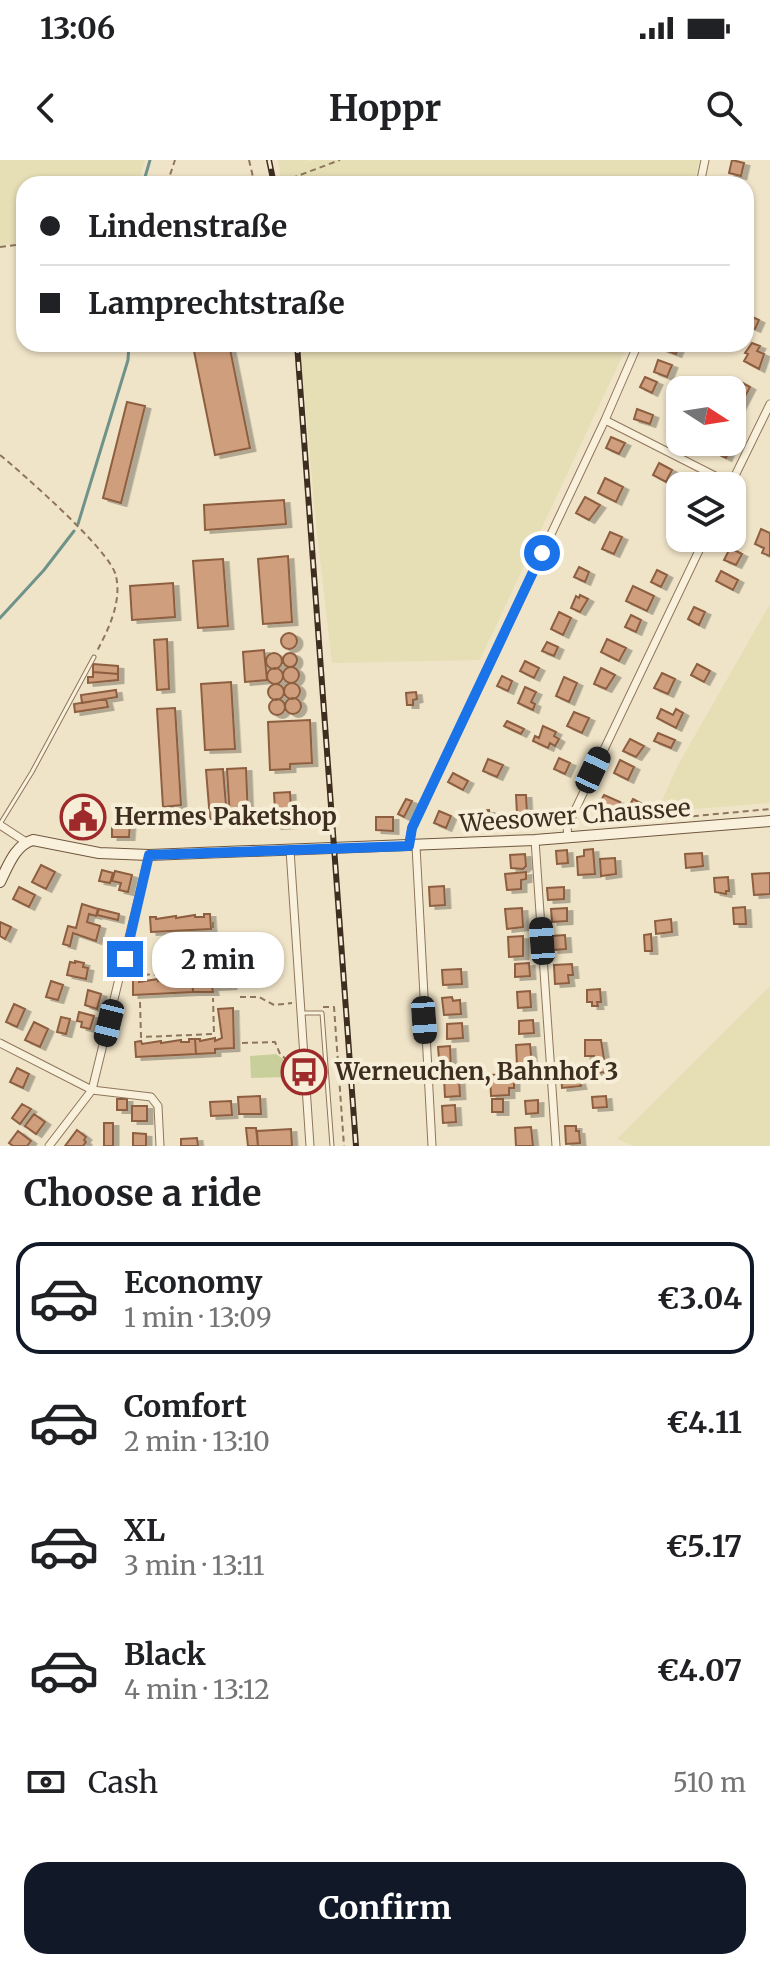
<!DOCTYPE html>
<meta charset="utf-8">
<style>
body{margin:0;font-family:Merriweather,serif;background:#f6f6f6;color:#202124;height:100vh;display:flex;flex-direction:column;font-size:30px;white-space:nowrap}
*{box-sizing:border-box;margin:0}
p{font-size:26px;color:#757577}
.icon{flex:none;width:44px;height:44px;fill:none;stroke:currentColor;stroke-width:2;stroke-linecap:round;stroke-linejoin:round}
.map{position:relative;height:986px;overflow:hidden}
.panel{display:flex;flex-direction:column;background:#fff;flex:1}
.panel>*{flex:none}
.guide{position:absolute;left:16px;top:16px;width:738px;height:176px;border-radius:24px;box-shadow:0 2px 6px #0004;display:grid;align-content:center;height:176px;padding:0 24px;background:#fff}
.needle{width:52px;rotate:102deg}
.tools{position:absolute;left:666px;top:216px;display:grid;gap:16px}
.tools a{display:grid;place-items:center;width:80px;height:80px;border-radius:16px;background:#fff;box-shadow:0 2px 6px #0004;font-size:40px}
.end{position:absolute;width:36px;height:36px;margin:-18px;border:10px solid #1a73e8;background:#fff;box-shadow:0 0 0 4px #fff}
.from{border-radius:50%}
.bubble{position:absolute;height:56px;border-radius:24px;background:#fff;box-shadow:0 2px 6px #0004;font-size:26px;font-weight:700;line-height:56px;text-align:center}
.car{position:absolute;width:24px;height:48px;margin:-24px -12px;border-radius:10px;box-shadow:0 0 6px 2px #0007;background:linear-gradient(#222 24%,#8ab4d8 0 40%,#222 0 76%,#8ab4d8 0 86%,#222 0)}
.guide b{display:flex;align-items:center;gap:28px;height:76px;font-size:30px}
.guide b+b{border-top:2px solid #e0e0e0}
.guide i{width:20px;height:20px;background:#202124}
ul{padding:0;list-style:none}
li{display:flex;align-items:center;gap:24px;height:112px;margin:0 16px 12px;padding:0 8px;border:4px solid transparent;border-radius:24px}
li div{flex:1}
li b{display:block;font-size:30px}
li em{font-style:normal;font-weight:700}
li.selected{border-color:#111827}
li>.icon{width:72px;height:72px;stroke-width:1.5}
h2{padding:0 24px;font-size:36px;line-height:96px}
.pay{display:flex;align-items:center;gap:20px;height:88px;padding:0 24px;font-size:30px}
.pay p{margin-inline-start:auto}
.cta{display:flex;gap:16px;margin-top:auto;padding:16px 24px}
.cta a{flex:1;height:92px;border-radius:24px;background:#111827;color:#fff;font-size:32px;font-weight:700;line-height:92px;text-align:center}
.status{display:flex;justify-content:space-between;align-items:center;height:56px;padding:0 40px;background:#fff;direction:ltr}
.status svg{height:22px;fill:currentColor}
header{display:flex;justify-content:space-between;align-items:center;height:104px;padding:0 24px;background:#fff;font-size:36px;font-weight:700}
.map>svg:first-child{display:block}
</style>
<div class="status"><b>13:06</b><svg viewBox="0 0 49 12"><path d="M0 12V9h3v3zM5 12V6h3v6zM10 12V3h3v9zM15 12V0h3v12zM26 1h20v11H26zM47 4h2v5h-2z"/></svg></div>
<header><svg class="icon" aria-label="back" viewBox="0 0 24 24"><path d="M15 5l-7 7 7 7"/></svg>Hoppr<svg class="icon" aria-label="search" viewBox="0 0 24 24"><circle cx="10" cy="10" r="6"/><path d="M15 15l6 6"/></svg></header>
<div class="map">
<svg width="770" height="986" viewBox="0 0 770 986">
<defs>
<filter id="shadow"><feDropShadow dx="5.5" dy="3" stdDeviation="0" flood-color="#0004"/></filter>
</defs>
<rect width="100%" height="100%" fill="#f0e4c8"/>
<!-- farmland -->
<path fill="#e6deb5" d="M0 0H145L138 24H24V83L0 85Z
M278 0H310L302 4 315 0H700L693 24H282Z
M300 184H628L480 500 332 503 316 364Z
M770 444V643L657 652 678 605Z
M770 826V986H634L617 979Z"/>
<!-- green -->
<path fill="#c9cf9b" d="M276 894 283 899 285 917 251 918 250 896Z"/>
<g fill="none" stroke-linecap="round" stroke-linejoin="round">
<!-- stream -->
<path stroke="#6f938a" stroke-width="3" d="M143 24 150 0
M78 364 128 200 129 184
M0 458 44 410 74 371"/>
</g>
<!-- building -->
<path fill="#cf9f7d" stroke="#8d5f41" stroke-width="2" filter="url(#shadow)" d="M732 0 744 3 741 16 729 13Z
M746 154 759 160 755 169 746 165Z
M752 183 760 186 757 191 764 194 759 209 744 201 748 194 745 193Z
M205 184H229L250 288 215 295 193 186Z
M664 184H680L676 194 662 189Z
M658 200 672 205 667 217 654 212Z
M645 217 657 222 652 233 640 227Z
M737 220 750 227 739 248 732 244V230H729Z
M127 242 145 246 121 343 103 338Z
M637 249 653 255 650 264 634 259Z
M673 257 680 260 679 276 667 271Z
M611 277 625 283 619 294 606 288Z
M719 282 733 283 726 298 714 292Z
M659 303 672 310 666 322 653 315Z
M605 318 623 327 616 342 598 333Z
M585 337 600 345 589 360 576 353Z
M284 340 286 364 205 370 204 345Z
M761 369 770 373V396L762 393 764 388 755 384Z
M610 372 622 377 614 394 602 389Z
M730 388 742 394 736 405 724 400Z
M288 396 292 462 263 464 258 399Z
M223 399 228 466 198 468 193 401Z
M579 407 589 412 585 422 574 417Z
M657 410 667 415 661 427 651 422Z
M721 411 738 420 733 430 716 421Z
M173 423 175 457 132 460 130 426Z
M633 426 654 436 647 451 626 441Z
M580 435 588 439 580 452 571 448 576 436 579 438Z
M694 447 705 452 699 465 688 459Z
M559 452 571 458 563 475 551 469Z
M631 455 641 460 636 472 625 467Z
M281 481a8 8 0 1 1 16 0a8 8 0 1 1-16 0Z
M167 479 169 529 157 530 154 480Z
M607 479 626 488 619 501 601 492Z
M547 482 558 487 554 496 542 491Z
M264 490 267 520 245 522 243 492Z
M283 500a7 7 0 1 1 14 0a7 7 0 1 1-14 0Z
M266 501a8 8 0 1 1 16 0a8 8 0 1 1-16 0Z
M525 501 539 508 534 518 520 511Z
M93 504 118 506V514L93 512Z
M697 504 710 511 704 522 691 515Z
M283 515a8 8 0 1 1 16 0a8 8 0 1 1-16 0Z
M601 508 615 515 606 529 594 524Z
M267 516a8 8 0 1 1 16 0a8 8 0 1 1-16 0Z
M93 512 118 514V520L88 523V517H93Z
M662 513 675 519 668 534 654 528Z
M502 516 512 521 508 531 497 526Z
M564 517 577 523 569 542 556 536Z
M231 522 235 589 205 590 201 524Z
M284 531a8 8 0 1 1 16 0a8 8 0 1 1-16 0Z
M268 532a8 8 0 1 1 16 0a8 8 0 1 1-16 0Z
M525 527 536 532 531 542 535 544 533 550 518 543Z
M116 530 117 537 82 543 81 535Z
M416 532 417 539 413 540V545H407L406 533Z
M285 546a8 8 0 1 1 16 0a8 8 0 1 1-16 0Z
M106 539 108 547 75 552 74 544Z
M269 547a8 8 0 1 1 16 0a8 8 0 1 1-16 0Z
M175 548 181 645 163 647 157 549Z
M661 549 673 555 676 549 683 553 676 568 657 558Z
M574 552 589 558 582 573 567 566Z
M310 560 312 603 290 604V609L270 610 268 562Z
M507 561 524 569 521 574 504 566Z
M543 566 556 572 554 576 559 579 555 586 550 583 548 588 533 581 535 576 539 578Z
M658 573 675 580 671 588 654 581Z
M630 579 644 586 636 597 623 591Z
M559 598 570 603 565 614 554 609Z
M488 599 503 605 497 617 483 611Z
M620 600 634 607 628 620 614 613Z
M246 608 248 657 230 658 227 609Z
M223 609 227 658 210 659 206 610Z
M453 613 468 621 463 630 448 622Z
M290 632 292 665 276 666 274 633Z
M516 635H526L527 653 517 654Z
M604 635 620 642 614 656 597 648Z
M406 639 412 641 404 657 398 654Z
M633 639 644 645 639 656 627 650Z
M87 648 99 656 86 675 74 667Z
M489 650 491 664 478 665 476 651Z
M439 651 451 656 446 668 434 663Z
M376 657H393V671L376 670Z
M112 663H130L129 677H112Z
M593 689 595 714 578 715 577 697 584 696V690Z
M567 690 568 703 557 704 556 691Z
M702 693 703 706 686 708 685 694Z
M525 694 526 706 523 709 511 708 510 695Z
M615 698 616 714 601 716 600 699Z
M41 705 55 712 46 729 32 722Z
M102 710 113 713 110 723 99 721Z
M115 711 132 715 128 732 119 730 121 723 112 721Z
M526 712V719L521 720V729L507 730 505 714Z
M770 713V734L754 735 752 714Z
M728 717 729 731H726V734L715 732 714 718Z
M444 726 445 745 430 746 429 727Z
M19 727 35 735 29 747 13 739Z
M564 727V739L548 740 547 728Z
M82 744 98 749 96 756 89 754 87 762 100 766 96 781 73 773 70 786 63 784 68 766 76 768Z
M745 747 746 764H734L733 748Z
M522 748 523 767 507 769 505 749Z
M567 748V761L552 762 551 749Z
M99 749 119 754 118 760 97 755Z
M204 754H210L211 769 151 772 150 757H156V759L176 756V758L195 755V757H204Z
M671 759 672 772 656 774 655 761Z
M0 762 11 767 5 779 0 776Z
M651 774 652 791H645L644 775Z
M565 775 566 789 553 790 551 776Z
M523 776V796L509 797 508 777Z
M230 786 231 826 212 827 213 832H193L192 817H197V819L212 816V819L219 816 215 787Z
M75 801 84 803 83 807 88 808 86 819 67 815 70 802 75 803Z
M529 803 530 816 515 817V804Z
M572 804 573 815H568L569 823 555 824 554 805Z
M461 809 462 824 443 825 442 810Z
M187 817H192L193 832 133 835V820H139V822L158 819V821L178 818V820H187Z
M51 821 63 825 58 840 46 837Z
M600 829 601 842H597L598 846H592V842H587V830Z
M88 830 101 834 97 849 85 845Z
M530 831 531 847 518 848 517 832Z
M452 837 453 841 460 840 461 854 444 855 442 838Z
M14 844 25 849 17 867 6 862Z
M233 848 234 888 215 889V893L196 894 195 879H200V881L215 878V881L222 878 218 849Z
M79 852 94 856 90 869 81 867 82 862 77 861Z
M61 857 70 859 66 874 57 872Z
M533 860 534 873 519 874V861Z
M34 862 48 869 40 887 25 880Z
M462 863 463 878 447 879V864Z
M189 879H195L196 894 136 897 135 882 141 881 142 884 161 881V883L181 880V882H189Z
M585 880H601L604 899H594V896H585Z
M530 884 532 905H517L516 885Z
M450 886 451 909 440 910 438 887Z
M610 903 611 912 590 913V904Z
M17 908 29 914 23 928 10 922Z
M576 911 581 926 562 928 561 912Z
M507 914 508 920H514V928H509V935L491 936 490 915Z
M459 917 460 936 445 937 444 918Z
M260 936 261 954H239L238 937Z
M606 936 607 947 593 948 592 937Z
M117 939H127V950H117Z
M492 939H503V952H492Z
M538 940V953L526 954 525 941Z
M231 941 232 955 211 956 210 942Z
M22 944 31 949 20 964 12 958Z
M455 945 456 962 443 963 442 946Z
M132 946H147V961H132Z
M34 954 45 962 36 974 25 966Z
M104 963H113V986H104Z
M565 966H576V971H579L580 983 566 984Z
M531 967 533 986H516L515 968Z
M246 968H256L258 986H248Z
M291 969 292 986H258L257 971Z
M77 970 86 977 84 980 86 982 83 986H65Z
M18 971 31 981 27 986H13L9 983Z
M133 973 146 974V986H133Z
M197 978 198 986H181V979Z"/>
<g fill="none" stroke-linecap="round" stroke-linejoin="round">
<!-- service casing -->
<g stroke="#8d765c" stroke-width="5">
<path id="service" d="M0 664 32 612 94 497
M304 853H322L332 986"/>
</g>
<!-- minor casing -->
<g stroke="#8d765c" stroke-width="9">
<path id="minor" d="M700 24 705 0
M605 260 731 324
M730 326 770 244
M0 665 26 682
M568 678 567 667 705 378
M535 680 556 986
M409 686 412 668 605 260 638 184
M416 686 432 986
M290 690 310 986
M0 883 92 930 151 937 158 946 160 986
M49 986 92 930 149 695"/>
</g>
<!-- secondary casing -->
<g stroke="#6f573f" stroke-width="12">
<path id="secondary" d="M0 722C8 706 15 685 33 680L99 693 149 695 535 680 770 661"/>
</g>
<!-- path -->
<path stroke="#8d765c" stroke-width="2" stroke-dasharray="6 4" stroke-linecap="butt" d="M249 0 253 17 260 22
M167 24 175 0
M262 24 292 18 340 0
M0 87 24 84
M0 295C23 314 111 391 116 416 122 443 108 470 96 493
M663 659 770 649
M213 762V777
M238 776 264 775
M142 780 139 815 211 812 210 777
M240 837H259L274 845 292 843
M140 842 141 877 214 874 213 838
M323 847H334L344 986
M242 883 275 882 280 894 288 901 289 917 298 927"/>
<!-- service -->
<use href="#service" stroke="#faf1dc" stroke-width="3"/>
<!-- minor -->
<use href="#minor" stroke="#faf1dc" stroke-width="7"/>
<!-- secondary -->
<use href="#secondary" stroke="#faf1dc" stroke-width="10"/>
<!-- rail casing -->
<g stroke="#3d2e20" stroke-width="6">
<path id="rail" d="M269 0 274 24
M297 184 356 986"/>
</g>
<!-- rail -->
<use href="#rail" stroke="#f7eed8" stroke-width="3" stroke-dasharray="9" stroke-linecap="butt"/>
</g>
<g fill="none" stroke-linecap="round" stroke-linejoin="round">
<!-- route -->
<path stroke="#1a73e8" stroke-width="10" d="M125 799 149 695 409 686 412 668 542 393"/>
</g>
<!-- icons -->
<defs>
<g id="civic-ring" transform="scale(2.3)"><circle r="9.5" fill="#f7eed8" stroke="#9e2a2b" stroke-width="1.5"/><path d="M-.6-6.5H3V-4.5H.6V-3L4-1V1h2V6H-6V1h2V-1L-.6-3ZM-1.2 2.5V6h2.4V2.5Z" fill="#9e2a2b"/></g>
<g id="bus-ring" transform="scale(2.3)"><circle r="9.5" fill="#f7eed8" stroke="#9e2a2b" stroke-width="1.5"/><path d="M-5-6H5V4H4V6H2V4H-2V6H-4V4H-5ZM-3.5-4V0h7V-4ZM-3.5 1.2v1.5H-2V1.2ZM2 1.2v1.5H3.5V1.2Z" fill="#9e2a2b"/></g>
</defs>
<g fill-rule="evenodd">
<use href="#civic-ring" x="83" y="657"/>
<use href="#bus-ring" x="304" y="912"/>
</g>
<g text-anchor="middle" stroke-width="8" stroke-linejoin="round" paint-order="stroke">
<!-- street labels -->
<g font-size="24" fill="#3d2e20" stroke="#f7eed8">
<text transform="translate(575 656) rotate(-4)" y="8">Weesower Chaussee</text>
</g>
<!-- poi labels -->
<g font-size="24" font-weight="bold" fill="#3d2e20" stroke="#f7eed8" text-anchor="start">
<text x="114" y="665">Hermes Paketshop</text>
<text x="335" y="920">Werneuchen, Bahnhof 3</text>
</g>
</g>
</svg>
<div class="tools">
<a><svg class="needle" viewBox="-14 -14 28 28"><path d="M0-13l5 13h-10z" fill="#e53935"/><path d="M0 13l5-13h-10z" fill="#757577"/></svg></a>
<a><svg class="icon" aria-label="layers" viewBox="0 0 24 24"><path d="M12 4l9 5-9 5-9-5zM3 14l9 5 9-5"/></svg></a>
</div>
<i class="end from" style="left:542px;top:393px"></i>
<i class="end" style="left:125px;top:799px"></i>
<div class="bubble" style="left:152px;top:772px;width:132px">2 min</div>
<i class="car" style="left:593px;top:610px;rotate:25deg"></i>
<i class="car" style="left:542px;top:781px;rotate:356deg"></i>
<i class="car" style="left:424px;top:860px;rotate:176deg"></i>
<i class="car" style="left:109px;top:863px;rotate:194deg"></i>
<div class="guide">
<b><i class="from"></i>Lindenstraße</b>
<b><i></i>Lamprechtstraße</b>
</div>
</div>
<section class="panel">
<h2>Choose a ride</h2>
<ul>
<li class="selected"><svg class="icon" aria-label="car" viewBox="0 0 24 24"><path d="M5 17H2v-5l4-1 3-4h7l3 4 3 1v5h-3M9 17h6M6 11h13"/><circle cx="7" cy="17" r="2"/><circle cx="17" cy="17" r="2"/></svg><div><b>Economy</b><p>1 min · 13:09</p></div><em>€3.04</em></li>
<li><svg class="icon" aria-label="car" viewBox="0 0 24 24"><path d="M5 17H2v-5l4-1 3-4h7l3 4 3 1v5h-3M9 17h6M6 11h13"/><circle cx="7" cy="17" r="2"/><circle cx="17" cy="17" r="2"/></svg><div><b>Comfort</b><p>2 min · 13:10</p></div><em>€4.11</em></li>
<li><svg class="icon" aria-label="car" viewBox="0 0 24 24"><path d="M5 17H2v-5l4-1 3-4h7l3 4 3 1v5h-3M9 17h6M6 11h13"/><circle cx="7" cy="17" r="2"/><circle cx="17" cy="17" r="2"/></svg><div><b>XL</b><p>3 min · 13:11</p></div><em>€5.17</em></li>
<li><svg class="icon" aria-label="car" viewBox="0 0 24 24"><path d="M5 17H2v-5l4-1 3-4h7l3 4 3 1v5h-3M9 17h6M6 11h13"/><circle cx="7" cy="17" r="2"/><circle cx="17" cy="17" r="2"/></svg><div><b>Black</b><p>4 min · 13:12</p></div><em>€4.07</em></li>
</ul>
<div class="pay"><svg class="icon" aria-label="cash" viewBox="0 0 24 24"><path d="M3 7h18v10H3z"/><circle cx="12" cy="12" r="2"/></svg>Cash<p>510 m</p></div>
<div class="cta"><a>Confirm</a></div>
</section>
